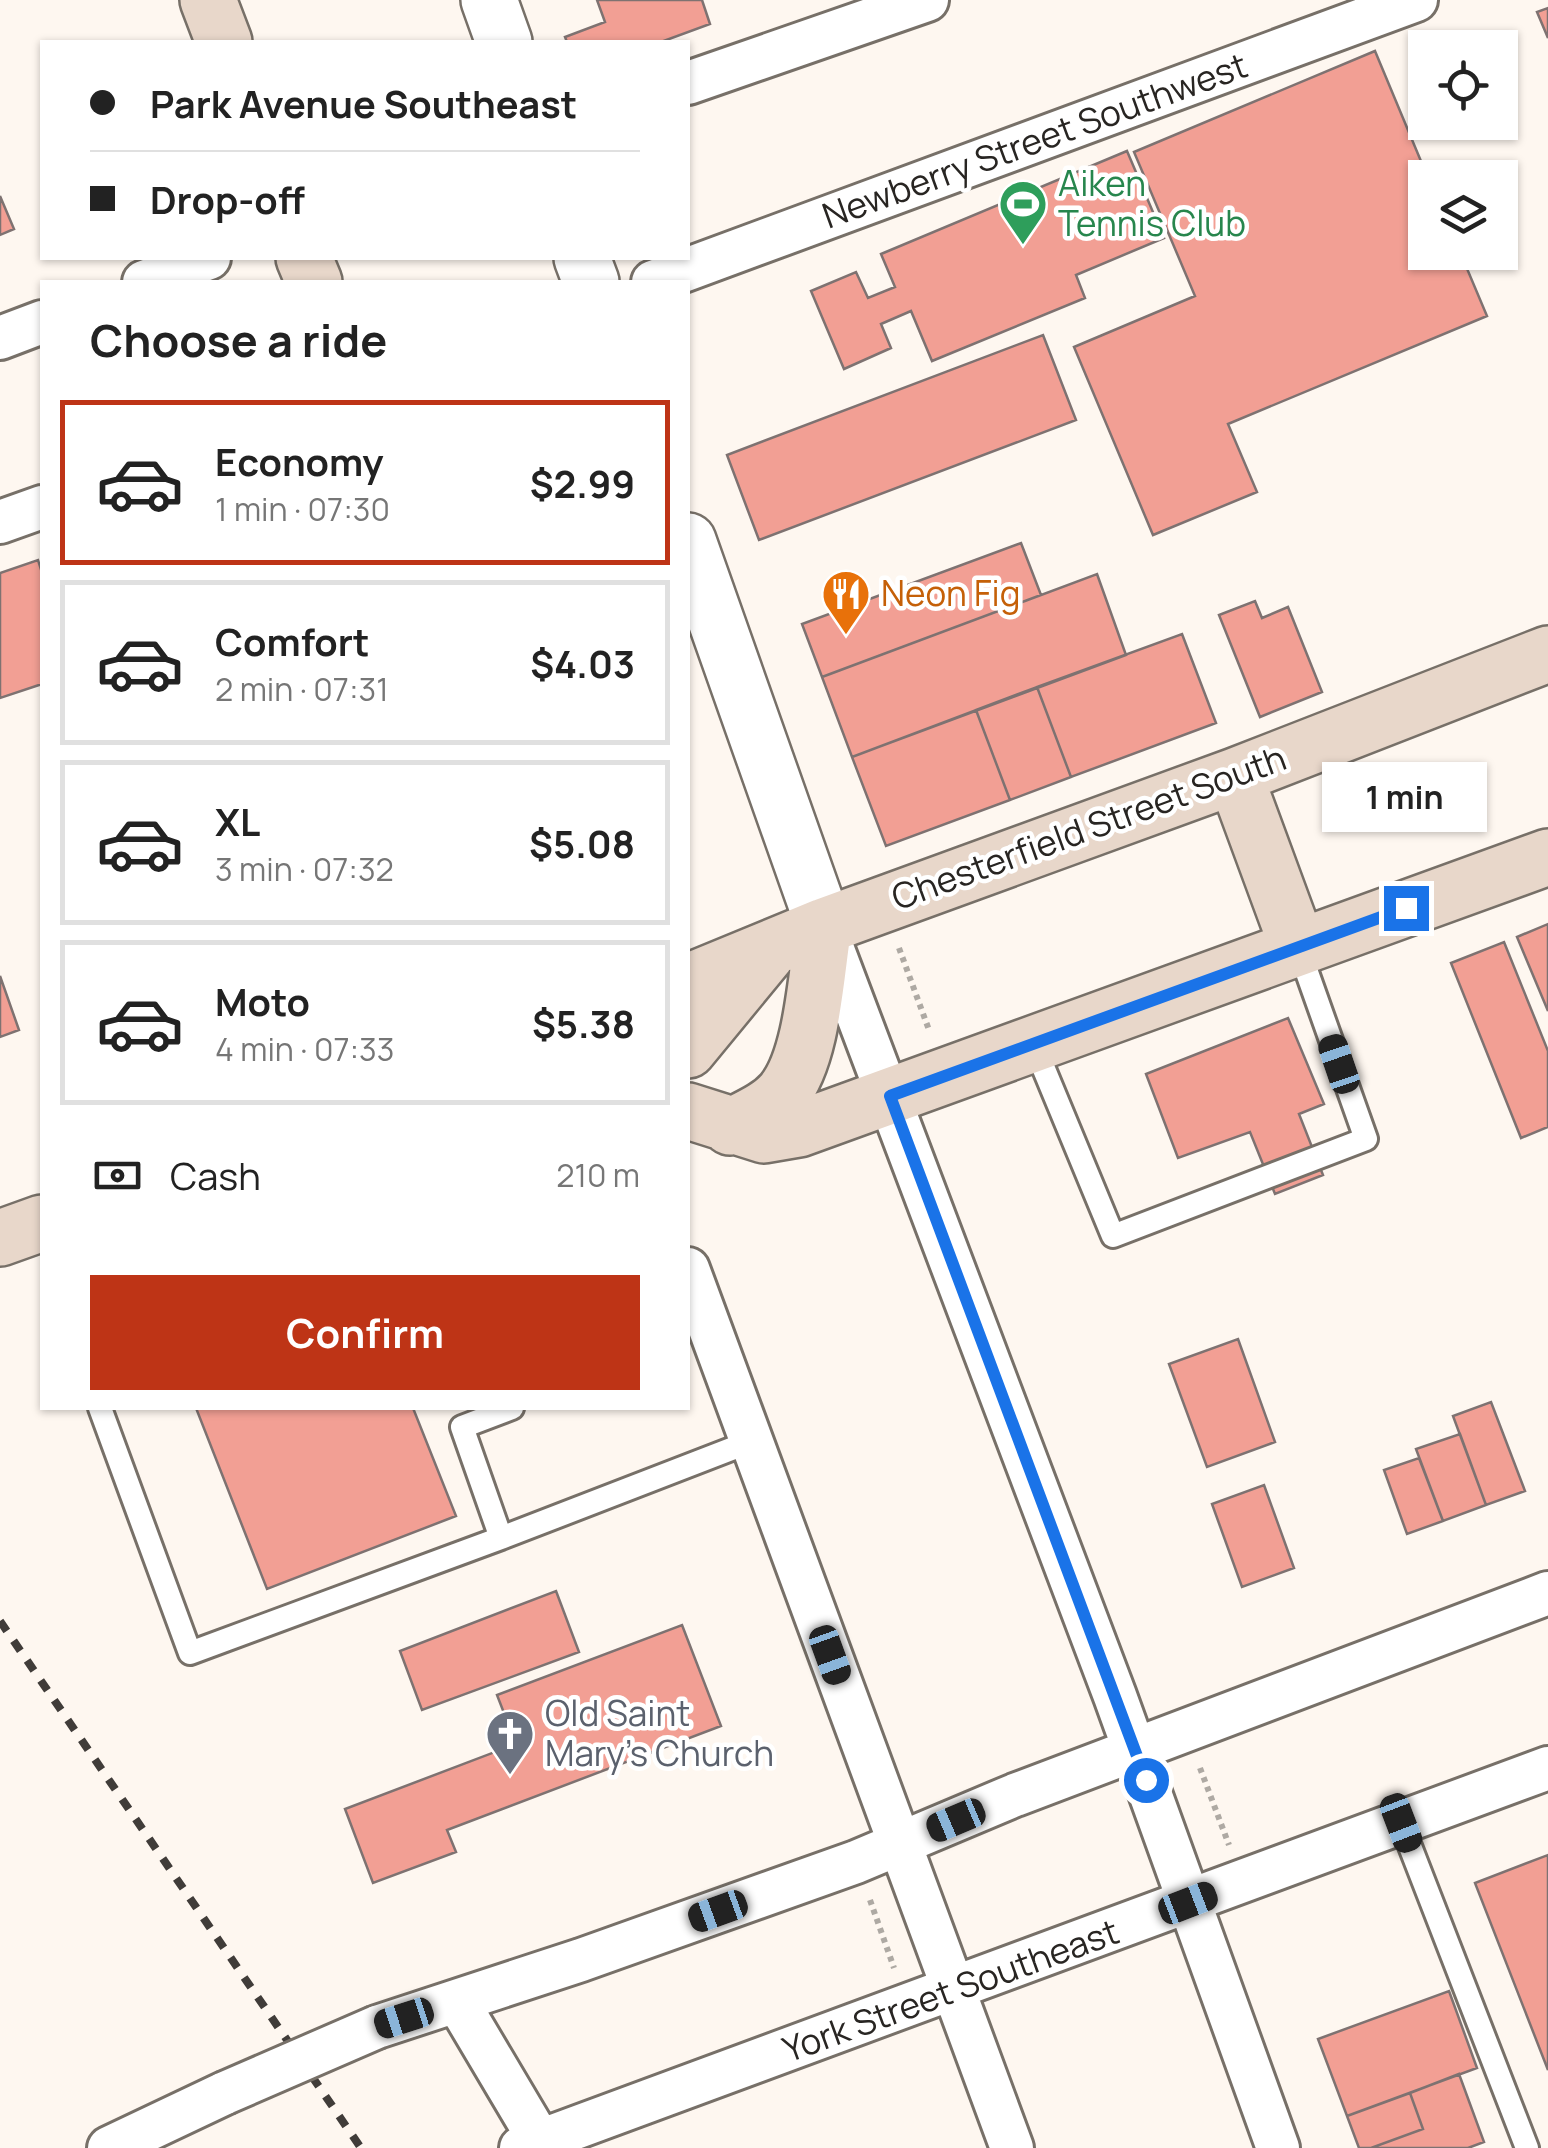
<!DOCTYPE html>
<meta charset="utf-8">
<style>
body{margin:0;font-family:Manrope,sans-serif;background:#f6f6f6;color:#222;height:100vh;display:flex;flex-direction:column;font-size:38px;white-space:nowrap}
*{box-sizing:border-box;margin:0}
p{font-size:32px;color:#767676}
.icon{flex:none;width:55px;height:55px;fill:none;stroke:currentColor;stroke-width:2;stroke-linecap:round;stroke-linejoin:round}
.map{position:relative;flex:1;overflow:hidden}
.side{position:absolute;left:40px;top:280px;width:650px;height:1130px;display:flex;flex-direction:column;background:#fff;border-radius:0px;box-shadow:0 2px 8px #0004}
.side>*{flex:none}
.top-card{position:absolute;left:40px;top:40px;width:650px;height:220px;border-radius:0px;box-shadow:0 2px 8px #0004;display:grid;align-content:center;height:220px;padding:0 50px;background:#fff}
.controls{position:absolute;left:1408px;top:30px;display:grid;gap:20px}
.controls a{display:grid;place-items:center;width:110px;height:110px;border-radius:0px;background:#fff;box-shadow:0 2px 8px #0004;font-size:50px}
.end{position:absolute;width:45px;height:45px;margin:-22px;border:12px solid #1a73e8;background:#fff;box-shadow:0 0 0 5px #fff}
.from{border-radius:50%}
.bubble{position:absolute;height:70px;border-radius:0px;background:#fff;box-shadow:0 2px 8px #0004;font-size:32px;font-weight:700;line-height:70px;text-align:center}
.car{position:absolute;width:30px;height:60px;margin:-30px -15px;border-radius:12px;box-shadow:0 0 8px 2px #0007;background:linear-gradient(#222 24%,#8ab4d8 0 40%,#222 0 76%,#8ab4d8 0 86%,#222 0)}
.top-card b{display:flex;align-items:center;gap:35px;height:95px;font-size:38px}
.top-card b+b{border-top:2px solid #e0e0e0}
.top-card i{width:25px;height:25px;background:#222}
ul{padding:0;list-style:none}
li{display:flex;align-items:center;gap:30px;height:165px;margin:0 20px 15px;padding:0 30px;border:5px solid #e0e0e0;border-radius:0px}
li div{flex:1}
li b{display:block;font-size:38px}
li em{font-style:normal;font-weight:700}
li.current{border-color:#be3416}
li>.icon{width:90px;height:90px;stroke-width:1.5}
h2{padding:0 50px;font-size:45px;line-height:120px}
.pay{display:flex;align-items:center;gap:25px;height:110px;padding:0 50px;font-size:38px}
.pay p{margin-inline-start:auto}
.cta{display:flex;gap:20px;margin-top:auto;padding:20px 50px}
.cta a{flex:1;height:115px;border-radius:0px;background:#be3416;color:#fff;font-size:40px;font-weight:700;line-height:115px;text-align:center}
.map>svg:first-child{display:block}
</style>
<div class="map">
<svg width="1548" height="2148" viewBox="0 0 1548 2148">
<rect width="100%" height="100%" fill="#fef7f0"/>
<!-- building -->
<path fill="#f29f94" stroke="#7e7271" stroke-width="2.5" d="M597 0H702L710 24 661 42H567L565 37 605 22Z
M1548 8V38L1537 12Z
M1375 51 1428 178H1425V252H1460L1487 316 1228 424 1257 492 1153 535 1074 347 1195 296 1134 152Z
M1127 151 1164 238 1076 275 1085 298 932 361 911 311 881 324 891 348 844 369 811 291 856 272 868 298 895 287 881 254Z
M0 196 14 229 0 235Z
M1043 335 1076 420 759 540 727 455Z
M1021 543 1041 595 822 677 802 624Z
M38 560 42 573V684L0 698V573Z
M1097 574 1126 655 852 757 822 677Z
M1255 601 1262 618 1288 607 1322 692 1260 717 1219 615Z
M1182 634 1216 723 1071 777 1037 687Z
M1037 687 1071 777 1010 800 976 710Z
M976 710 1010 800 886 846 852 757Z
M1548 924V1011L1517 937Z
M1504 942 1548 1051V1127L1521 1138 1451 963Z
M0 976 19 1030 0 1037Z
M1288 1018 1324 1104 1299 1114 1323 1175 1275 1194 1250 1132 1178 1158 1146 1074Z
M1238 1339 1275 1442 1207 1467 1169 1364Z
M1491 1402 1525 1491 1486 1505 1453 1416Z
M196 1408H413L456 1516 267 1589Z
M1460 1434 1486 1505 1443 1521 1416 1449Z
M1419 1458 1443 1521 1407 1534 1384 1470Z
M1264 1485 1294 1568 1242 1587 1212 1504Z
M556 1591 579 1652 422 1710 400 1651Z
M682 1625 721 1726 447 1830 456 1852 373 1883 345 1809 516 1744 497 1695Z
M1548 1855V2070L1475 1883Z
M1449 1991 1477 2068 1347 2116 1318 2039Z
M1459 2074 1484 2142 1468 2148H1371L1423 2129 1410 2093Z
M1410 2093 1423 2129 1371 2148H1359L1347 2116Z"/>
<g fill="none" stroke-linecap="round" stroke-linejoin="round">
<!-- service casing -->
<g stroke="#777068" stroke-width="28">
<path id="service" d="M1034 1045 1113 1236 1366 1139 1298 947
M100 1408 190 1653 501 1538 462 1427 512 1408
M501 1538 752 1441
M1401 1823 1527 2148"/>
</g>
<!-- minor casing -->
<g stroke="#777068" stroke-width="48">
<path id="minor" d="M688 83 927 0
M144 282 209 258
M653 282 1416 0
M0 338 42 322
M0 522 42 507
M824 926 1115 1696 1278 2148
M688 1269 1012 2148
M457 2001 540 2141
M377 2027 581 1960 856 1862 1015 1795 1548 1593
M109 2148 225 2093
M521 2148 1548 1768"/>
</g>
<!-- tertiary casing -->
<g stroke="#777068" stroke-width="60">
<path id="tertiary" d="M489 0 504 42
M582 258 591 282
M688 541 824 926"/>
</g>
<!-- secondary casing -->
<g stroke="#777068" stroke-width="60">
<path id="secondary" d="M208 0 224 42
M304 258 314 282
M1235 776 1298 947
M688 982 824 926 1235 776 1548 654
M688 1050 767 954
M688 1111 764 1135 799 1129 1548 857
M730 1127C749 1117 769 1109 783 1093 813 1057 816 973 824 926
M0 1238 42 1223"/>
</g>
<!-- path -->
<path stroke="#aea9a3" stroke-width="6" stroke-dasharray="5 5" stroke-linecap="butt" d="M899 948 929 1030
M1200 1768 1229 1845
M870 1900 894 1968"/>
<!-- service -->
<use href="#service" stroke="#fff" stroke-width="22"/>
<!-- minor -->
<use href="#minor" stroke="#fff" stroke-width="42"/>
<!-- tertiary -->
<use href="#tertiary" stroke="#fff" stroke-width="55"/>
<!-- secondary -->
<use href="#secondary" stroke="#e8d7ca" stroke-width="55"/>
<!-- rail -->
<path stroke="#403c39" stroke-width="8" stroke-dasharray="12 12" stroke-linecap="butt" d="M0 1621 361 2148"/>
<!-- minor-bridge casing -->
<g stroke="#777068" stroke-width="48" stroke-linecap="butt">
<path id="minor-bridge" d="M225 2093 377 2027"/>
</g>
<!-- minor-bridge -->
<use href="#minor-bridge" stroke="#fff" stroke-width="42"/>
</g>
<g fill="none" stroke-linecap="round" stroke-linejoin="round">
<!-- route -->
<path stroke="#1a73e8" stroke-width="12" d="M1146 1780 890 1096 1406 908"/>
</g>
<!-- icons -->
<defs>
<g id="stadium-pin" transform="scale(2.5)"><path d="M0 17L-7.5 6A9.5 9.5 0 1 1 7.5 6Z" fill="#2e9e5b" stroke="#fff"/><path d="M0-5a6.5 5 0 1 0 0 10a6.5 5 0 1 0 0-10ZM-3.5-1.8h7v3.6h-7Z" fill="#fff"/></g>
<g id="restaurant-pin" transform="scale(2.5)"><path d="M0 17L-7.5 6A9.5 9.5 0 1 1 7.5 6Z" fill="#e8710a" stroke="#fff"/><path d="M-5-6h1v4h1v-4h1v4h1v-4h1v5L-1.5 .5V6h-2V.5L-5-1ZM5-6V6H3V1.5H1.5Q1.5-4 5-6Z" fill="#fff"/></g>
<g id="church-pin" transform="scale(2.5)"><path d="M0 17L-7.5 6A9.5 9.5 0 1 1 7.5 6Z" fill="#6b7280" stroke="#fff"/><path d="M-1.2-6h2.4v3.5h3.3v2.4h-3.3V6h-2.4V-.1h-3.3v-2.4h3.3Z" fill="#fff"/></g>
</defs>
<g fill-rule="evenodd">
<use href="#stadium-pin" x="1023" y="204"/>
<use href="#restaurant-pin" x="846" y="594"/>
<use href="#church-pin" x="510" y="1734"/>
</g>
<g text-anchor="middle" stroke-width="9" stroke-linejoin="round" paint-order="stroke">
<!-- street labels -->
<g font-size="35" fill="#282522" stroke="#fff">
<text transform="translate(1035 141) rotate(-20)" y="12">Newberry Street Southwest</text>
<text transform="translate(1089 828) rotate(-20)" y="12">Chesterfield Street South</text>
<text transform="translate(951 1991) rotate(-20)" y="12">York Street Southeast</text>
</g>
<!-- leisure labels -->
<g font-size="35" fill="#27864d" stroke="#fff" text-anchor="start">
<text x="1058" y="196">Aiken<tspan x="1058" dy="40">Tennis Club</tspan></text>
</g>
<!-- food labels -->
<g font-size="35" fill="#c56008" stroke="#fff" text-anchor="start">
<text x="881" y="606">Neon Fig</text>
</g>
<!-- worship labels -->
<g font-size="35" fill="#5b616d" stroke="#fff" text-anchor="start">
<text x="545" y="1726">Old Saint<tspan x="545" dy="40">Mary's Church</tspan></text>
</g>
</g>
</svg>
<div class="controls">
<a><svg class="icon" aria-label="locate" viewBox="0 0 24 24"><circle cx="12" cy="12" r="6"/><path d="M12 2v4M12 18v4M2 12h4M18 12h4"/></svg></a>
<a><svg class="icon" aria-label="layers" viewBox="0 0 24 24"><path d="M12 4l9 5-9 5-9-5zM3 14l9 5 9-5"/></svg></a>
</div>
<i class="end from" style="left:1146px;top:1780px"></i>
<i class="end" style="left:1406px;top:908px"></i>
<div class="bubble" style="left:1322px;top:762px;width:165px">1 min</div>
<i class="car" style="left:1339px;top:1064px;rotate:341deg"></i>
<i class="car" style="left:830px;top:1655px;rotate:160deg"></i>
<i class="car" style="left:956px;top:1820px;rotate:247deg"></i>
<i class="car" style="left:1401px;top:1823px;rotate:159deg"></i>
<i class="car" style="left:1188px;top:1903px;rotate:69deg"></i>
<i class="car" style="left:718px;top:1911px;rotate:250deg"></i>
<i class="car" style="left:404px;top:2018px;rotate:252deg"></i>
<div class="top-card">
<b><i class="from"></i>Park Avenue Southeast</b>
<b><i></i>Drop-off</b>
</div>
<section class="side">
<h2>Choose a ride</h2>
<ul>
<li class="current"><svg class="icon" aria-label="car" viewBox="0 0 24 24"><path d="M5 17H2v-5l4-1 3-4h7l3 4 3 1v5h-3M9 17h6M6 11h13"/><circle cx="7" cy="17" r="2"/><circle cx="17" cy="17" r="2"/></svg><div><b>Economy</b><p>1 min · 07:30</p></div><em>$2.99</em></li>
<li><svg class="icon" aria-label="car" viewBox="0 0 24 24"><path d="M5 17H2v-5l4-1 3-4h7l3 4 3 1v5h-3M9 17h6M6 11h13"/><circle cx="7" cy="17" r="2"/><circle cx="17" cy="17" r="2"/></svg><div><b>Comfort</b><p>2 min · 07:31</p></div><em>$4.03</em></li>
<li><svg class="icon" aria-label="car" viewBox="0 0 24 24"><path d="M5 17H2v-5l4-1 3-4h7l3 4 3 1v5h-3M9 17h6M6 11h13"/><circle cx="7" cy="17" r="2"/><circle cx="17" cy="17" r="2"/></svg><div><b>XL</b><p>3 min · 07:32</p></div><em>$5.08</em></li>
<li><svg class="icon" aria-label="car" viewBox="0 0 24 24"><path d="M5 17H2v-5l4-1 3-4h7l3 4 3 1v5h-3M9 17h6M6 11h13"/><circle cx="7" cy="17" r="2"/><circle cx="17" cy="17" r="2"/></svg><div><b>Moto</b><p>4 min · 07:33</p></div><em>$5.38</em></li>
</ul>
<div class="pay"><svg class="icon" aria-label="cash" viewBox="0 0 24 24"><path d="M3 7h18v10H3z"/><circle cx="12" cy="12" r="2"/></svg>Cash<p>210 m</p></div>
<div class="cta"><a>Confirm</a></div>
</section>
</div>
